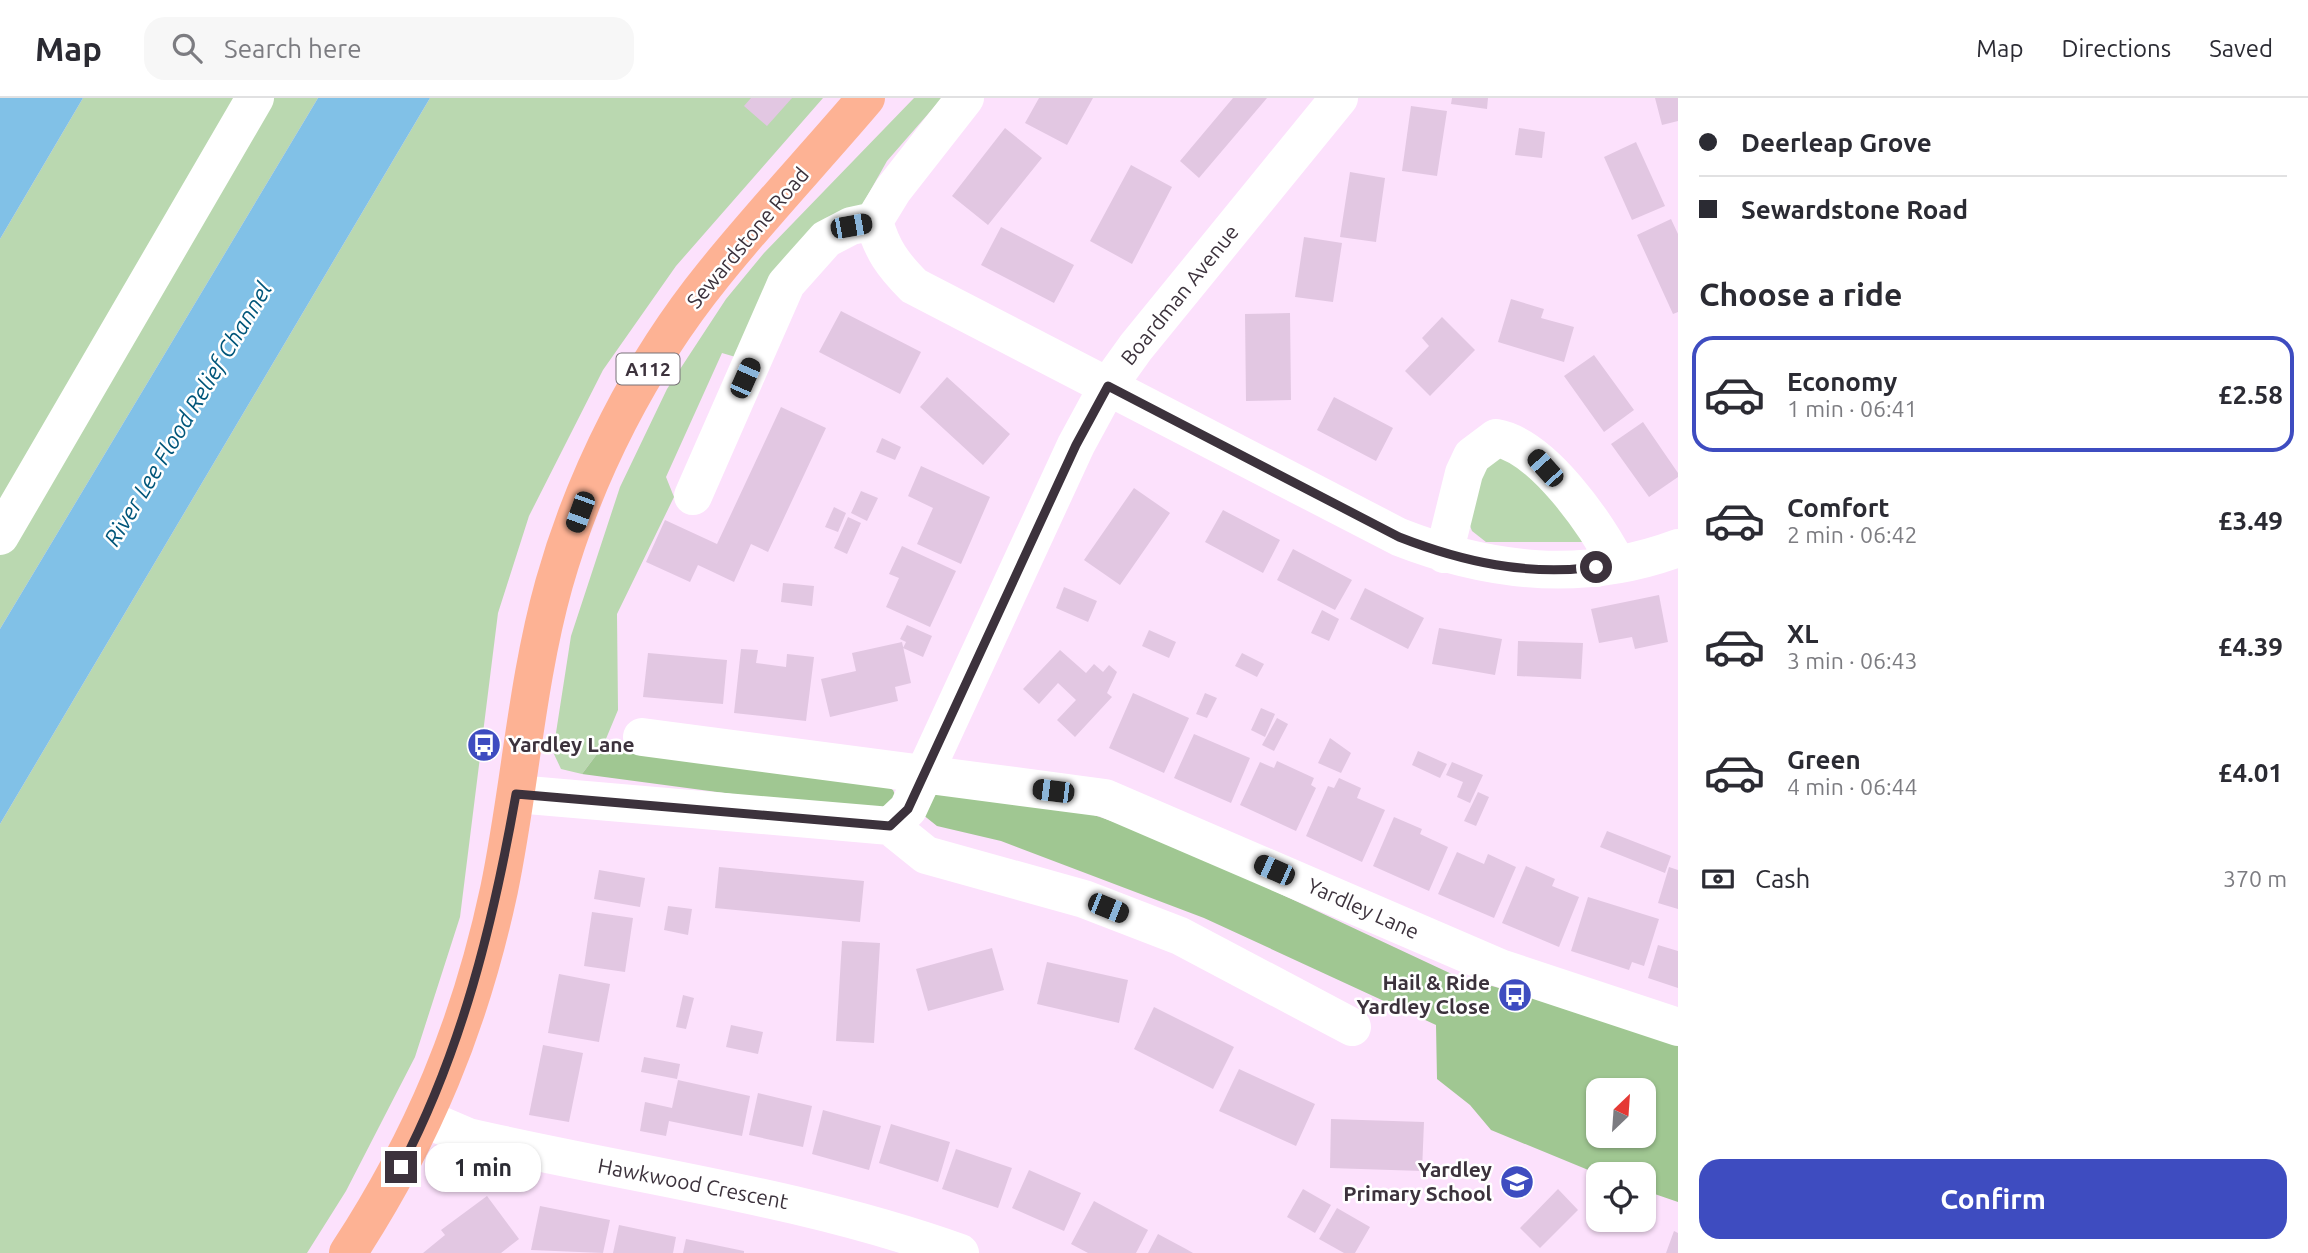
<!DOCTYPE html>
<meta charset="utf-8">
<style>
body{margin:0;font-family:Ubuntu,sans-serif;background:#f7f7f7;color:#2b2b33;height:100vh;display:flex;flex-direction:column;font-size:26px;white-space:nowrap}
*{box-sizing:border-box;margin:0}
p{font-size:23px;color:#7c7c81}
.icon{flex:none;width:38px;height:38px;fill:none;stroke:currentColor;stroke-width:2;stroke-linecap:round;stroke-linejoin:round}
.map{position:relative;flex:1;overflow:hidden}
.side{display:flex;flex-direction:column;background:#fff;width:630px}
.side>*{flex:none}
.top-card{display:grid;align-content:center;height:154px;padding:0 21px;background:#fff}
.needle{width:46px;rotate:25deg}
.buttons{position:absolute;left:1586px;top:980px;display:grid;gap:14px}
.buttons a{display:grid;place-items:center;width:70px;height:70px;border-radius:14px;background:#fff;box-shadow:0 2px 5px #0004;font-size:35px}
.end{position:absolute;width:32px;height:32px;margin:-16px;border:9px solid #3c323c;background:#fff;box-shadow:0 0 0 4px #fff}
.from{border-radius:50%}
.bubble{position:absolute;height:49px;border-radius:21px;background:#fff;box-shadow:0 2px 5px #0004;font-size:23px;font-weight:600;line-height:49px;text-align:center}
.car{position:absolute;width:21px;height:42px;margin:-21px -10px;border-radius:9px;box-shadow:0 0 5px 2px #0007;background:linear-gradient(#222 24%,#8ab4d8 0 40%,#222 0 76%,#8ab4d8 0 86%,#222 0)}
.top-card b{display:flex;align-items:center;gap:24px;height:66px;font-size:26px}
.top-card b+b{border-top:2px solid #e1e1e2}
.top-card i{width:18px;height:18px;background:#2b2b33}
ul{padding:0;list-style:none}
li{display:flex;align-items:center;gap:21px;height:116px;margin:0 14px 10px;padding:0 7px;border:4px solid transparent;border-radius:21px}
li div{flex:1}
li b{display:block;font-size:26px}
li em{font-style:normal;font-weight:600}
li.active{border-color:#3e4cc0}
li>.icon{width:63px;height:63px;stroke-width:1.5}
h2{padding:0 21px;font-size:32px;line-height:84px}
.pay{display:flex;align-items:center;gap:18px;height:77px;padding:0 21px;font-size:26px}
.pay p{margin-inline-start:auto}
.primary-button{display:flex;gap:14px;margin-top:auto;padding:14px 21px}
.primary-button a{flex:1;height:80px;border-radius:21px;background:#3e4cc0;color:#fff;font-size:28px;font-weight:600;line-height:80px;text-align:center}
header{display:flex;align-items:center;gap:42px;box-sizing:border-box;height:98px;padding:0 35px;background:#fff;border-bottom:2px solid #e1e1e2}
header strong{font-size:33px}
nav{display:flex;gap:38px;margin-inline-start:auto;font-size:24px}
.search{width:490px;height:63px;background:#f7f7f7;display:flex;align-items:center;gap:18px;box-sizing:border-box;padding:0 24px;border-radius:21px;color:#7c7c81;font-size:26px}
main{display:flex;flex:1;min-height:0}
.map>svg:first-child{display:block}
</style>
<header>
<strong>Map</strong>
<div class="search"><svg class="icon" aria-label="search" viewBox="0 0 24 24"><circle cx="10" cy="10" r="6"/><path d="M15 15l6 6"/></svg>Search here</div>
<nav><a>Map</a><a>Directions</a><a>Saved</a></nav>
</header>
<main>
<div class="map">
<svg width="1678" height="1155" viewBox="0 0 1678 1155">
<rect width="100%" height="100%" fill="#fce1fc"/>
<!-- green -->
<path fill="#bad8b0" d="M83 0H318L0 531V141Z
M430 0H823L676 168 603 272 529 418 498 515 460 819 415 959 346 1093 307 1155H0V726Z
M914 0H942L887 63 860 111 749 263 722 255 666 379 674 399 617 516 618 612 603 648 582 676 561 671 553 654 571 538 620 389 667 291 726 201 764 155Z
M1516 358 1589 444H1486L1472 433 1467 420 1486 359Z"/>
<!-- forest -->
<path fill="#a0c792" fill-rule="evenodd" d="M603 648 885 687 893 692 896 699 881 716 582 676Z
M936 696 1088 715 1161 740 1456 878 1678 940V1104L1643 1092V1076H1598L1491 1032 1470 1007 1437 981 1436 927 1204 820 1001 743 937 728 922 716ZM1598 992H1643V1038H1598Z"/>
<!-- water -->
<path fill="#81c1e7" d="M0 0H83L0 141Z
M318 0H430L0 726V531Z"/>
<!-- building -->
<path fill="#e2c7e2" d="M751 0H792L767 28 744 8Z
M1039 0H1093L1067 47 1025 25Z
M1233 0H1267L1199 80 1180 63Z
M1452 0H1488L1487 11 1451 6Z
M1655 0H1678V23L1662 27Z
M1411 8 1447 13 1437 78 1402 73Z
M1005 30 1042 60 988 127 952 98Z
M1519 30 1545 34 1542 60 1515 57Z
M1636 44 1665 108 1632 122 1604 59Z
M1131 67 1172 89 1132 166 1090 143Z
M1350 74 1385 80 1376 144 1340 139Z
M1671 121 1678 136V214L1673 216 1637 137Z
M1001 129 1074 167 1054 205 981 167Z
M1304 139 1342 145 1333 204 1295 199Z
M1511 201 1544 211 1541 220 1574 229 1564 264 1498 244Z
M841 213 921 254 900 296 819 254Z
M1290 215 1291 302 1246 303 1245 216Z
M1442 219 1475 252 1430 298 1405 273 1429 248 1422 240Z
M1594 257 1634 312 1604 334 1564 278Z
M947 279 1010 336 983 367 920 309Z
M1334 299 1393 330 1376 363 1317 332Z
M781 309 826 330 768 454 751 446 734 484 698 467 690 484 646 464 665 422 717 446Z
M1643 324 1678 375V379L1649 399 1611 346Z
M882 340 901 349 895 362 876 354Z
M921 368 990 399 961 466 917 446 933 410 908 398Z
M1134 390 1170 415 1120 487 1084 462Z
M861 393 878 400 867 423 851 415Z
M834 409 846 415 838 434 825 429Z
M1223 412 1280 442 1263 475 1205 444Z
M848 419 861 425 847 456 834 450Z
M902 448 956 473 930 529 886 509 899 480 889 476Z
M1293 451 1352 482 1335 512 1277 482Z
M783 485 814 488 812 508 781 504Z
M1064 489 1097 503 1088 524 1056 510Z
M1365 490 1424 520 1408 551 1350 521Z
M1659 497 1668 544 1635 551 1632 539 1599 545 1591 511Z
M1322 512 1339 521 1329 543 1311 535Z
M907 527 932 538 923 559 903 550 906 544 900 541Z
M1439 530 1502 541 1495 577 1432 566Z
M1149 532 1176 544 1169 560 1142 548Z
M1518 543 1583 545 1581 581 1517 578Z
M902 544 911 585 895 589 898 603 830 619 821 581 856 573 852 555Z
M741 551 758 552 756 565 786 569 787 556 814 559 806 623 734 615Z
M1060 552 1086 575 1094 566 1103 574 1109 567 1117 574 1107 595 1112 599 1075 639 1057 622 1076 602 1058 585 1039 606 1023 591Z
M648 555 727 562 723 606 643 599Z
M1242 555 1264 566 1257 579 1235 568Z
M1133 595 1189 620 1164 675 1109 650Z
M1205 595 1217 600 1207 620 1196 616Z
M1261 610 1275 616 1265 639 1251 632Z
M1277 620 1288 626 1274 653 1262 647Z
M1194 636 1250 660 1231 705 1174 680Z
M1330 640 1351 655 1341 675 1318 665Z
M1418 653 1447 666 1440 680 1412 667Z
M1277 663 1314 680 1311 687 1316 690 1296 733 1240 707 1260 664 1274 670Z
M1452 664 1483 677 1470 705 1457 699 1463 684 1446 677Z
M1339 680 1361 690 1357 700 1385 712 1362 764 1306 738 1328 688 1334 690Z
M1478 694 1489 699 1476 728 1464 723Z
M1394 719 1422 731 1420 736 1448 749 1429 793 1373 768Z
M1607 733 1671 758 1665 775 1600 749Z
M1457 754 1484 766 1488 756 1516 769 1494 820 1438 796Z
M1526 768 1555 781 1552 788 1579 799 1559 849 1502 825Z
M719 769 864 783 860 824 715 810Z
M1669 769 1678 772V811L1658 805Z
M599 772 645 780 640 809 594 801Z
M1588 799 1659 821 1644 868 1632 864 1629 872 1571 853Z
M668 808 692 811 688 837 664 832Z
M592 814 633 820 625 874 584 868Z
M842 843 880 845 874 945 836 943Z
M1658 847 1678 853V890L1648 880Z
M992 850 1004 892 928 913 916 871Z
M1047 864 1128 882 1119 925 1037 906Z
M559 876 610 886 599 944 548 935Z
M683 897 694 900 686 931 676 929Z
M1154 909 1234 949 1213 991 1134 951Z
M731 927 763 934 758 956 726 949Z
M543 947 583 955 569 1024 529 1017Z
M644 959 680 966 677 981 641 974Z
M1239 971 1315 1006 1296 1048 1219 1013Z
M678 982 750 998 742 1038 669 1023 666 1038 640 1033 645 1004 672 1010Z
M758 995 812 1008 803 1049 749 1037Z
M823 1012 881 1028 869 1072 812 1056Z
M1331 1021 1424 1024 1422 1073 1330 1070Z
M891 1026 950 1044 938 1084 879 1065Z
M956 1051 1012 1070 998 1110 942 1091Z
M1029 1072 1081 1095 1064 1133 1012 1110Z
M1303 1091 1331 1107 1315 1135 1287 1119Z
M1558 1091 1578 1112 1540 1150 1520 1130Z
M487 1098 519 1141 501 1155H423L445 1137 441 1132Z
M1094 1103 1148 1132 1136 1155H1088L1071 1146Z
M540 1108 610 1122 603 1155 531 1152Z
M1337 1110 1370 1129 1355 1155H1344L1319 1141Z
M619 1127 676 1139 673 1155H613Z
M1674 1133 1678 1135V1155H1666Z
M1158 1136 1186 1151 1193 1155H1148Z
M686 1141 744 1153V1155H683Z"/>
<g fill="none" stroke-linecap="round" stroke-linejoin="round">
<!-- minor -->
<path stroke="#fff" stroke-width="38" d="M874 123C882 152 893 167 914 188L1399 439C1491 475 1584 485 1678 450
M693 398 786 186 826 141 851 128 874 123 893 92 965 0
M0 438 255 0
M1444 456 1464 375 1472 358 1496 340C1543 348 1596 426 1617 466
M642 639 1105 700 1500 870 1678 929
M516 696 890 728 908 711 1076 347 1108 288 1136 249 1339 0
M890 728 926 757 1084 801 1180 838 1352 929
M426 1021 468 1039C632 1077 801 1098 960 1155"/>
<!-- major -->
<path stroke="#fdb294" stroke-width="38" d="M348 1155C423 1040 470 927 499 792 520 691 526 586 554 486 585 376 641 266 713 177 762 116 816 59 866 0"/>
</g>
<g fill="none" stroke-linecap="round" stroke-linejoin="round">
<!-- route -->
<path stroke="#3c323c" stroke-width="9" d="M401 1069C462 952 493 826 516 696L890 728 908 711 1076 347 1108 288 1399 439C1463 464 1527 478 1596 469"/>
</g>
<!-- icons -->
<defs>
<g id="bus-disc" transform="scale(1.75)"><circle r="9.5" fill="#3e4cc0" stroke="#fff"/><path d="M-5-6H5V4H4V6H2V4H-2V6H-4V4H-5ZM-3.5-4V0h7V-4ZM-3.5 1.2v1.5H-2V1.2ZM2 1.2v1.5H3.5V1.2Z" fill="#fff"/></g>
<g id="school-disc" transform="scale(1.75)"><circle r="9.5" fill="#3e4cc0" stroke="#fff"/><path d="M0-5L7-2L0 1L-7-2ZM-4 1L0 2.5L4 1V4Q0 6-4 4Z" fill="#fff"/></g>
</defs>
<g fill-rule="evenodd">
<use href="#bus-disc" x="484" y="647"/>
<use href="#bus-disc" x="1515" y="897"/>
<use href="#school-disc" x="1517" y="1084"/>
</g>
<g text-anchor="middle" stroke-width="5" stroke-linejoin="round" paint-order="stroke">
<!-- shield labels -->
<rect fill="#fff" stroke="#767076" stroke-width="2" x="616.5" y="255.5" width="63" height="31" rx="5"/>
<g font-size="19" font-weight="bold" fill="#3c323c">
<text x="648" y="278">A112</text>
</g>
<!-- street labels -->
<g font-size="21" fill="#3c323c" stroke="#fff">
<text transform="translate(748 140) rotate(-50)" y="7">Sewardstone Road</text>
<text transform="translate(1180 197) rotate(-51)" y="7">Boardman Avenue</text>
<text transform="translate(1363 811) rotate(24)" y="7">Yardley Lane</text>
<text transform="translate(693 1086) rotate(11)" y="7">Hawkwood Crescent</text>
</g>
<!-- poi labels -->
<g font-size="21" font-weight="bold" fill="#3c323c" stroke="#fff" text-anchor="end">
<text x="508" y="654" text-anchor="start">Yardley Lane</text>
<text x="1490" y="892">Hail &amp; Ride<tspan x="1490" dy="24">Yardley Close</tspan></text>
<text x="1492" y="1079">Yardley<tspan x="1492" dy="24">Primary School</tspan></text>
</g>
<!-- water labels -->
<g font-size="23" font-style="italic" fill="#00567a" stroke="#fff">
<text transform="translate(188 316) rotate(-59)" y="8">River Lee Flood Relief Channel</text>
</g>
</g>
</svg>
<div class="buttons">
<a><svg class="needle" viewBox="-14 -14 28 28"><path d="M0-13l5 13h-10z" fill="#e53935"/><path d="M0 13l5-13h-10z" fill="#7c7c81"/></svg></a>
<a><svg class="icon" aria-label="locate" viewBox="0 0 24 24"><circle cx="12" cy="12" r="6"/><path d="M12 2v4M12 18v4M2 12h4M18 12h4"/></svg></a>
</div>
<i class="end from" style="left:1596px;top:469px"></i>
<i class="end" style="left:401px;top:1069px"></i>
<div class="bubble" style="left:425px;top:1045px;width:116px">1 min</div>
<i class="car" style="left:851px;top:128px;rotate:80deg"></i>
<i class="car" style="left:745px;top:280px;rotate:24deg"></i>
<i class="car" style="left:1545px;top:370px;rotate:318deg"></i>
<i class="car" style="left:580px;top:414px;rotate:200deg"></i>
<i class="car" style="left:1053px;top:693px;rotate:277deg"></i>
<i class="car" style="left:1274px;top:772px;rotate:294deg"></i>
<i class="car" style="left:1108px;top:810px;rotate:112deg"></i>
</div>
<section class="side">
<div class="top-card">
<b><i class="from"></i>Deerleap Grove</b>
<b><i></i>Sewardstone Road</b>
</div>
<h2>Choose a ride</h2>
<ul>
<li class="active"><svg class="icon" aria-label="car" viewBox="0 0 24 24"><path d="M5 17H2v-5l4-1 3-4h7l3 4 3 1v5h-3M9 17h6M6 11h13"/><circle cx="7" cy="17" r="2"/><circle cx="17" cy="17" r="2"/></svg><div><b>Economy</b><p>1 min · 06:41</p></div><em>£2.58</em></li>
<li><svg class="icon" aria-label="car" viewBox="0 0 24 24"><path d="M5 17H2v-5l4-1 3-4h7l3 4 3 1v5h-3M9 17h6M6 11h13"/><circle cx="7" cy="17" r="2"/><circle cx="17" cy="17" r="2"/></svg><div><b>Comfort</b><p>2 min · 06:42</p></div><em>£3.49</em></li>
<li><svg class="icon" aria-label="car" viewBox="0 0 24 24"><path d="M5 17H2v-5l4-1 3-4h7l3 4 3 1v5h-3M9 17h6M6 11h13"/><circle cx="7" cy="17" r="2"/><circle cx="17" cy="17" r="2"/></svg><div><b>XL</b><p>3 min · 06:43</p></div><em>£4.39</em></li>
<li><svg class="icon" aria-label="car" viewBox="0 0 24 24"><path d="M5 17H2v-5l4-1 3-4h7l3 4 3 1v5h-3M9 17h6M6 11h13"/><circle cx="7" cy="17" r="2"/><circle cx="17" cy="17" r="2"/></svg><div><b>Green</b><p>4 min · 06:44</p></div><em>£4.01</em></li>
</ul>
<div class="pay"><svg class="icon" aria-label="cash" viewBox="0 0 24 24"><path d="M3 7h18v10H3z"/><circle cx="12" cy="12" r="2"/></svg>Cash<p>370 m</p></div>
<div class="primary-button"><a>Confirm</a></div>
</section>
</main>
